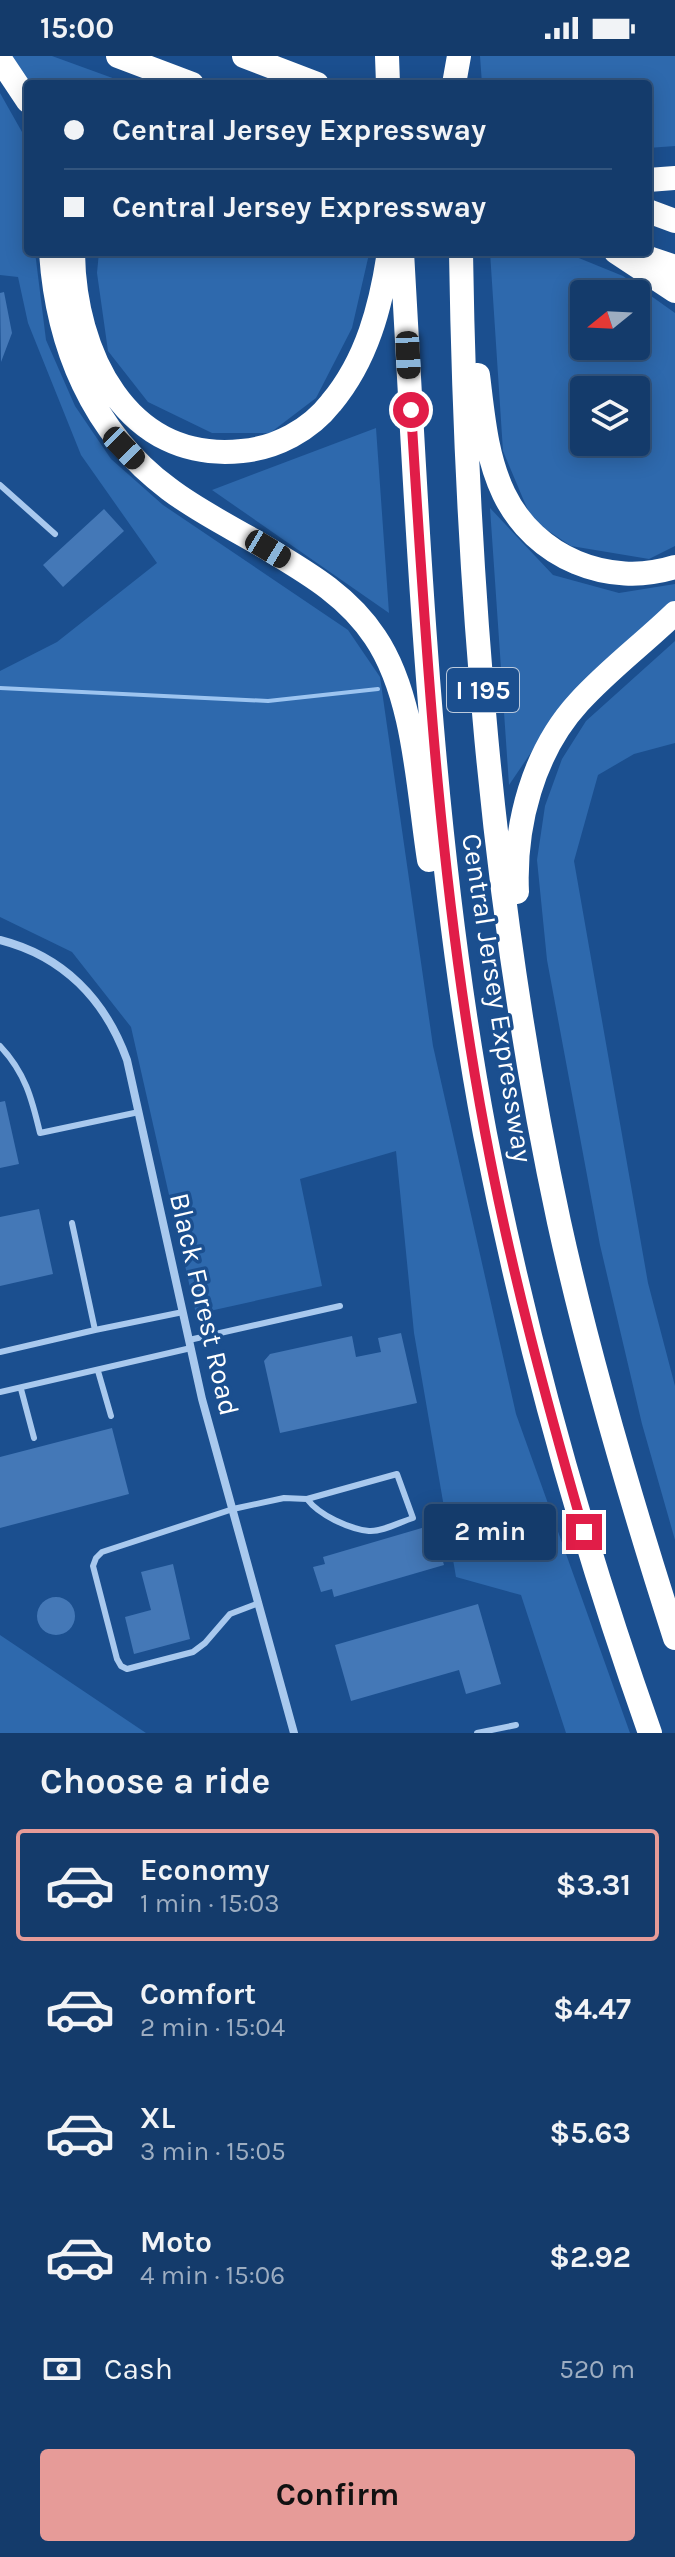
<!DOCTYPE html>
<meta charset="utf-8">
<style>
body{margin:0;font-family:Karla,sans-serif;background:#1d4271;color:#f1f3f6;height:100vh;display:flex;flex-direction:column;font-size:30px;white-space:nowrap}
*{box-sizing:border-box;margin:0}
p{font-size:26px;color:#9dadc1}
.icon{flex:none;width:44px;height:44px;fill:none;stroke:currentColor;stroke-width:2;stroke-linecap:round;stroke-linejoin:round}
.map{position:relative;height:1677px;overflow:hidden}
.side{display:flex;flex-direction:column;background:#143b6b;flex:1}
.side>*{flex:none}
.guide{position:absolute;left:24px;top:24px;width:628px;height:176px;border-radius:8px;box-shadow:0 4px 20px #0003,0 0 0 2px #33557e;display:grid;align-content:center;height:176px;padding:0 40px;background:#143b6b}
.needle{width:52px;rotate:252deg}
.controls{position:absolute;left:570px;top:224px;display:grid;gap:16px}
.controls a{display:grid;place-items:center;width:80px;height:80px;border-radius:8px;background:#143b6b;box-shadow:0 4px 20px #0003,0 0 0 2px #33557e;font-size:40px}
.end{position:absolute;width:36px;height:36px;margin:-18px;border:10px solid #e11d48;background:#fff;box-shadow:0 0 0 4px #fff}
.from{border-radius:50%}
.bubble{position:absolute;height:56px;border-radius:8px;background:#143b6b;box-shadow:0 4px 20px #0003,0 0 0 2px #33557e;font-size:26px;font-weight:700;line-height:56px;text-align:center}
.car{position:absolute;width:24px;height:48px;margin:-24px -12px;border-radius:10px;box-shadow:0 0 6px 2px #0007;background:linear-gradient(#222 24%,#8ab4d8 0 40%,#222 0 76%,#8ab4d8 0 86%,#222 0)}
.guide b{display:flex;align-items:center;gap:28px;height:76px;font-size:30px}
.guide b+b{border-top:2px solid #33557e}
.guide i{width:20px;height:20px;background:#f1f3f6}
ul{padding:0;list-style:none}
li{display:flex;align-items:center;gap:24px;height:112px;margin:0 16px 12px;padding:0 24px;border:4px solid transparent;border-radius:8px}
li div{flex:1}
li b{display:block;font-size:30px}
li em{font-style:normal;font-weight:700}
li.selected{border-color:#e69b98}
li>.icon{width:72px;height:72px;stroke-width:1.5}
h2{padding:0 40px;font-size:36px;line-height:96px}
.pay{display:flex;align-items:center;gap:20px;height:88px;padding:0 40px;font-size:30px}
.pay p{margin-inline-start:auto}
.button{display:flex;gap:16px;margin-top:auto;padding:16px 40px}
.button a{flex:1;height:92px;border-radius:8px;background:#e69b98;color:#111;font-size:32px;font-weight:700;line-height:92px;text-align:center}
.status{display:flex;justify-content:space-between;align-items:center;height:56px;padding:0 40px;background:#143b6b;direction:ltr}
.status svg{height:22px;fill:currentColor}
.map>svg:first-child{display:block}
</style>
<div class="status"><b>15:00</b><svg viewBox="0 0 49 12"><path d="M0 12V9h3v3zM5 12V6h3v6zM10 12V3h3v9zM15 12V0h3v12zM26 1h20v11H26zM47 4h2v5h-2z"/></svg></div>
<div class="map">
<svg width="675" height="1677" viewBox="0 0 675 1677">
<rect width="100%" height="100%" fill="#1b4f8f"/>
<!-- green -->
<path fill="#2e69ad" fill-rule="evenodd" d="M6 0H52L129 28H28Z
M480 0H675V90L648 92V28H482Z
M0 37 22 76 28 133V196H35L46 284 75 350 111 403 163 449 348 574 380 621 433 990 516 1358 630 1677H566L521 1539 456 1521 414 1277 396 1095 300 1123 322 1230 196 1258 131 971 72 896 0 861V615L57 586 157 507 81 399 28 267 18 221 0 219Z
M99 196H369V198L352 272 316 342 270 377H212L148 346 108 295 97 217Z
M490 196H564L623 220 675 257V490L649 503 571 490 532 464 503 395ZM584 238H636V290H584ZM584 334H636V386H584Z
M376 372 389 557 212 434Z
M490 452 553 519 619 537 675 528V545L568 642 509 729Z
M675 585V687L634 698 598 719 574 805 648 1227 675 1330V1484L642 1368 600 1189 547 904 537 804 545 750 562 703 586 665Z
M0 1579 146 1677H0Z"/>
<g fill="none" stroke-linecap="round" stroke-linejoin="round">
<!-- stream -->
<path stroke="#9cc4f0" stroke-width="4" d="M0 632 268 645 378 633"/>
</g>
<!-- building -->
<path fill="#4478b7" d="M4 236 12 277 1 306 0 237Z
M104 453 124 475 63 531 43 509Z
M5 1045 19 1108 0 1112V1046Z
M39 1153 53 1218 0 1230V1161Z
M401 1277 417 1347 280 1377 264 1305 270 1298 352 1280 356 1301 381 1296 378 1282Z
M112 1372 129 1438 0 1472V1401Z
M432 1469 444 1509 334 1541 332 1533 321 1536 313 1511 325 1508 323 1501Z
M173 1508 190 1583 134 1598 125 1561 151 1554 141 1516Z
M37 1560a19 19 0 1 1 38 0a19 19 0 1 1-38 0Z
M478 1548 501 1628 466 1638 459 1614 351 1645 335 1589Z"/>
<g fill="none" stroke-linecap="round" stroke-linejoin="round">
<!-- lane -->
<path stroke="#a9c9ee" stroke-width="6" d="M0 429 55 478
M0 990C25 1016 32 1043 40 1077L139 1056
M72 1167 95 1274 183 1256
M189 1284 340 1250
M0 1296 95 1274
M98 1315 111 1360
M21 1333 34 1382
M0 1336 191 1292
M259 1547 230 1558 205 1587 193 1596 127 1613 121 1610 117 1603 93 1510 96 1502 102 1496 233 1453 284 1442 307 1443 397 1418 413 1462C400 1466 382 1476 369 1475 349 1473 319 1459 307 1443
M477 1677 516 1669"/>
<!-- street -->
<path stroke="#a9c9ee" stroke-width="8" d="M0 884C63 900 105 943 127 1004L202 1343 294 1677"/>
<!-- highway -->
<path stroke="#fff" stroke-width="24" d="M118 0 192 28
M244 0 317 28
M387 0 388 28
M0 3 28 45
M454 28 459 0
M648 124 675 122
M648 155 675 165
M51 196C57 289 92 376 169 433 199 456 235 473 268 493 308 517 348 540 375 581 415 640 418 734 429 804
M73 196C74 296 126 407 242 395 276 392 310 374 331 347 367 304 381 250 389 196
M402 196C419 491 430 787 485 1078 525 1282 581 1482 650 1677
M461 196C466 518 491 850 559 1166 590 1307 631 1445 675 1582
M616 196 675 235
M634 197 675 211
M478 319C483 359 486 401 504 438 535 502 609 532 675 511
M517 836C514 769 533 696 579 646 608 614 644 587 675 557"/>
</g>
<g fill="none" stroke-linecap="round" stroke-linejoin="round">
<!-- route -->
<path stroke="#e11d48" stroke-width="10" d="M411 354C426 596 440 837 485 1076 510 1211 546 1344 584 1476"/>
</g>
<g text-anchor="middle" stroke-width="7" stroke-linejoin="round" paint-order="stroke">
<!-- shield labels -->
<rect fill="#1b4f8f" stroke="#bbcadd" stroke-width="2" x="447" y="612" width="72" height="44" rx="6"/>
<g font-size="26" font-weight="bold" fill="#fff">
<text x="483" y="643">I 195</text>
</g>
<!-- street labels -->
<g font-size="28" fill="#fff" stroke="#1b4f8f">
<text transform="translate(498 942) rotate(81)" y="10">Central Jersey Expressway</text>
<text transform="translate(205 1248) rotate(77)" y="10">Black Forest Road</text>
</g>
</g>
</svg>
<div class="controls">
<a><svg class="needle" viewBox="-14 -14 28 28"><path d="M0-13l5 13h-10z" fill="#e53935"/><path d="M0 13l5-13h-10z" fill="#9dadc1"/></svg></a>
<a><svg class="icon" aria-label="layers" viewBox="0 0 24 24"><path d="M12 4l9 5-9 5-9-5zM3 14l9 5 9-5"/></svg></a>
</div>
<i class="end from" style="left:411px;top:354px"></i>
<i class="end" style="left:584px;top:1476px"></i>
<div class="bubble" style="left:424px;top:1448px;width:132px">2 min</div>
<i class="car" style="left:408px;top:299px;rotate:177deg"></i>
<i class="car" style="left:124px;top:392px;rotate:136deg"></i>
<i class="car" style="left:268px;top:493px;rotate:121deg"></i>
<div class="guide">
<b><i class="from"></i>Central Jersey Expressway</b>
<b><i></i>Central Jersey Expressway</b>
</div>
</div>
<section class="side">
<h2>Choose a ride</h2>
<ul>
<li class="selected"><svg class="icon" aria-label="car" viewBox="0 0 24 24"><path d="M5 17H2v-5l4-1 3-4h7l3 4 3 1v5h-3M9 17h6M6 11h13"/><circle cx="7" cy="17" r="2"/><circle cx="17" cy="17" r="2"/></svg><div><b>Economy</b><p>1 min · 15:03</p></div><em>$3.31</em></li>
<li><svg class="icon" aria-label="car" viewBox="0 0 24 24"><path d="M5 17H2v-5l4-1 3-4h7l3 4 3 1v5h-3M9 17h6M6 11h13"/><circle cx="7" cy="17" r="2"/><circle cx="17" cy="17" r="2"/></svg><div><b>Comfort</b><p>2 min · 15:04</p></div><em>$4.47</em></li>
<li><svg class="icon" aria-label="car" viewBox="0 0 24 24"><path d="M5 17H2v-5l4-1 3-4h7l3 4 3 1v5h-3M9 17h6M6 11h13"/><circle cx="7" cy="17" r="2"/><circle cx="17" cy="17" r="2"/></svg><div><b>XL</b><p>3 min · 15:05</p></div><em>$5.63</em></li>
<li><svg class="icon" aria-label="car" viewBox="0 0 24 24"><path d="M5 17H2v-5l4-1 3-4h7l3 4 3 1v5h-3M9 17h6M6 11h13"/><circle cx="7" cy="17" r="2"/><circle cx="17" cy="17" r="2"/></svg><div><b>Moto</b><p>4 min · 15:06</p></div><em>$2.92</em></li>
</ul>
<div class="pay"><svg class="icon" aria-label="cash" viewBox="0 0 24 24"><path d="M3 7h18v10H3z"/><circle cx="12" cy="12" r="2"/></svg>Cash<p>520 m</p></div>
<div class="button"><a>Confirm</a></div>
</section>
